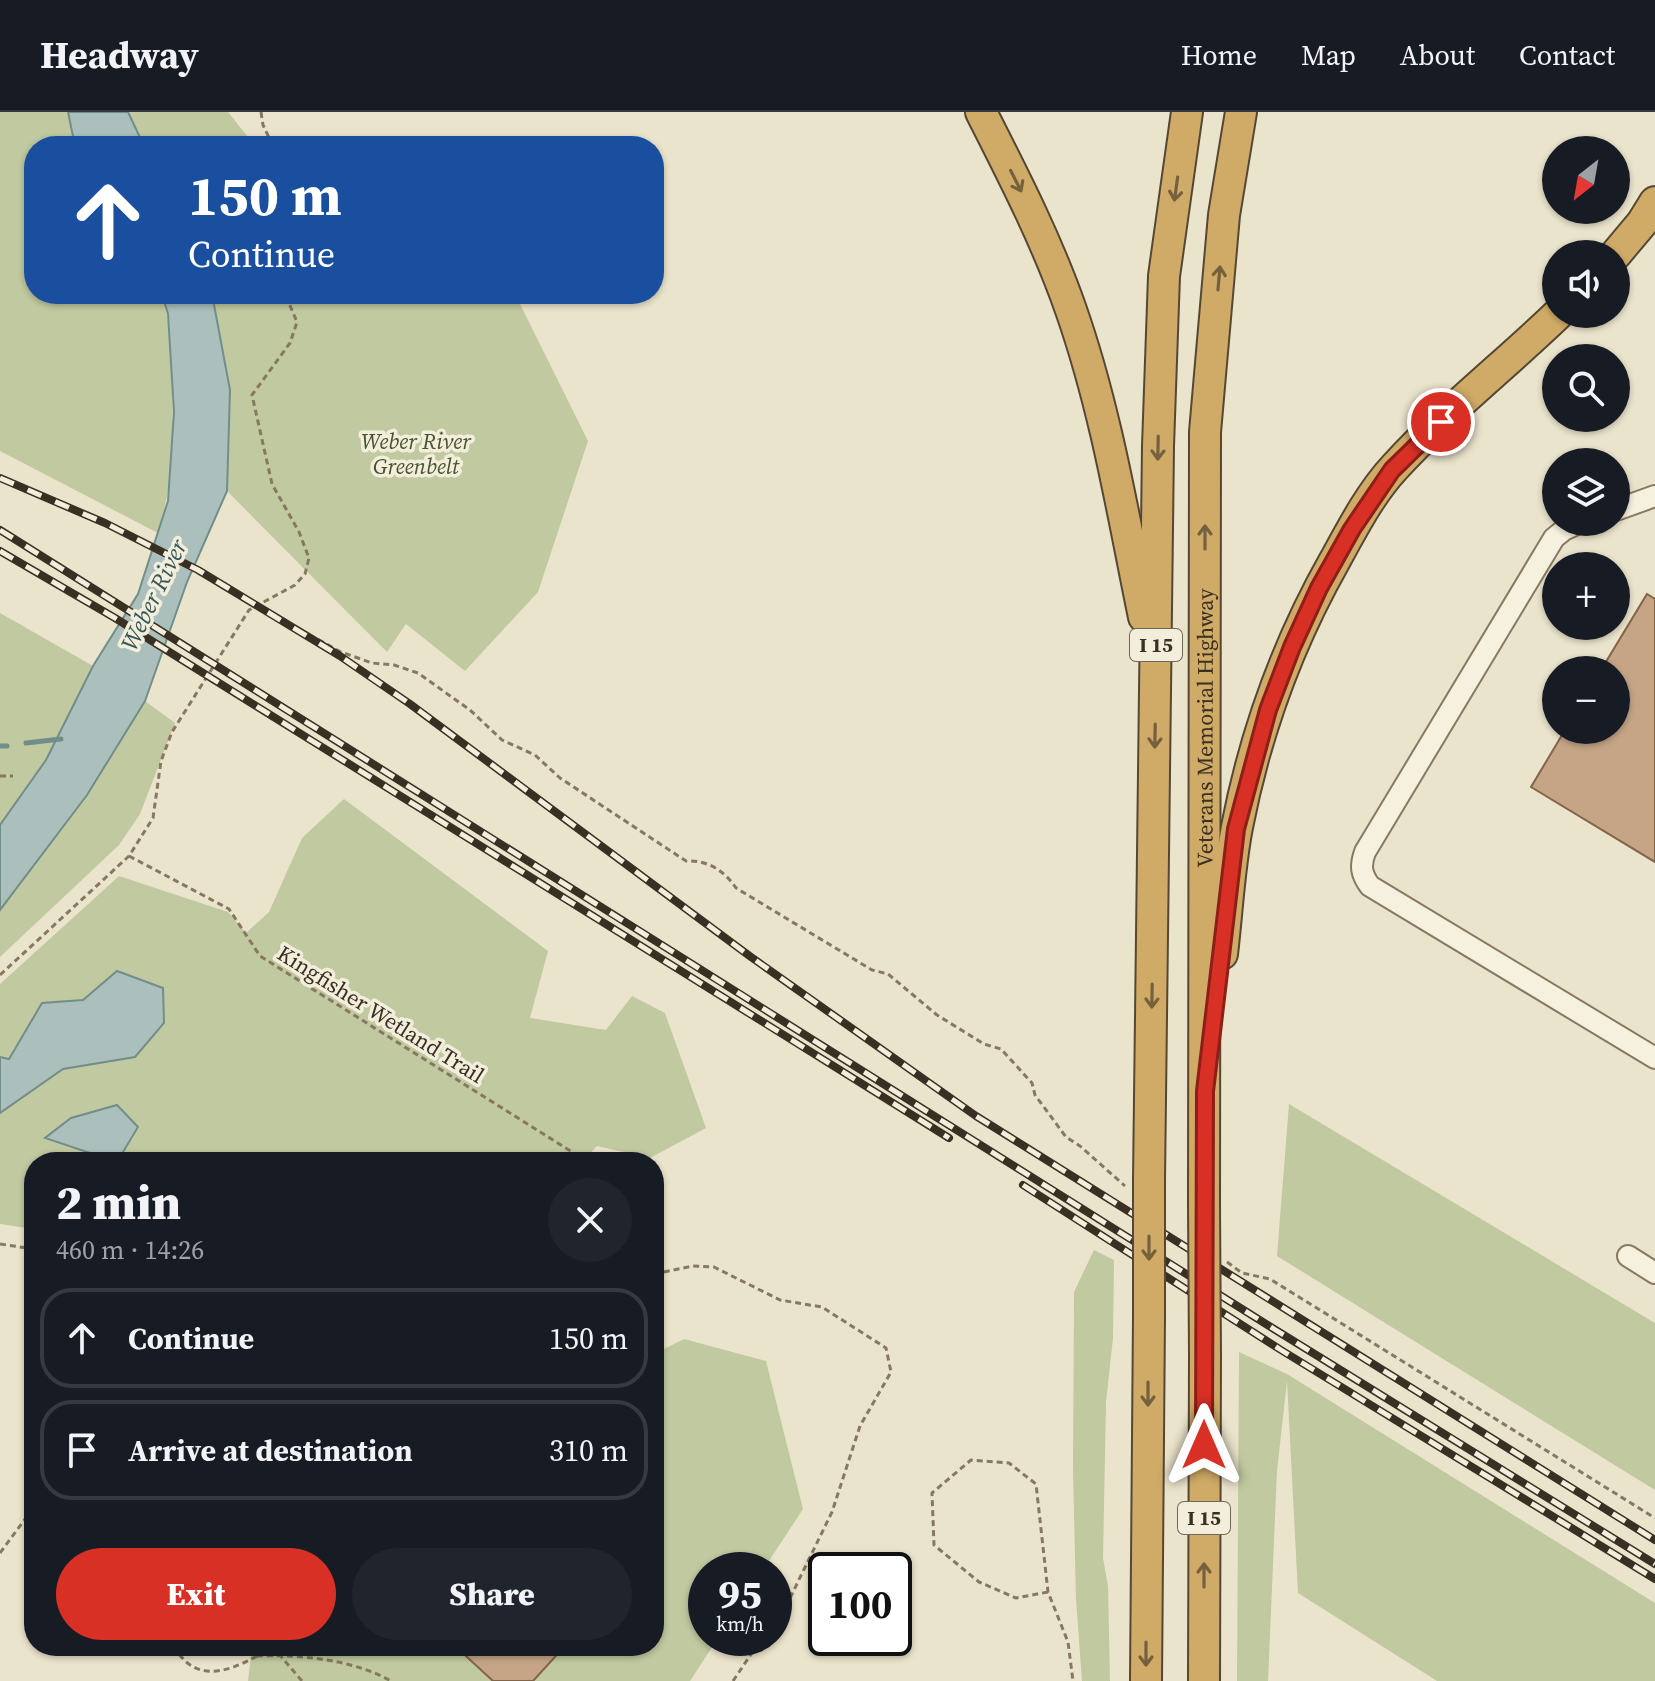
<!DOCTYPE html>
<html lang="en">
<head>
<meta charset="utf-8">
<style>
	:root { --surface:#171b24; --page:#20242c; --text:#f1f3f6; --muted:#9ea1a6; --line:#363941; --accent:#d93025 }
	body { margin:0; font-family:"Source Serif 4",serif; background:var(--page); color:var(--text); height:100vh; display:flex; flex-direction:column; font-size:30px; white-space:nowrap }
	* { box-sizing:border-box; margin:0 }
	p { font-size:26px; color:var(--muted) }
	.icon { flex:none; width:44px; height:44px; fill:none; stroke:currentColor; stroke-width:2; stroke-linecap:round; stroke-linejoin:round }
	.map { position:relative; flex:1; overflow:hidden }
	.sheet { position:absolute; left:24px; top:1040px; width:640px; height:504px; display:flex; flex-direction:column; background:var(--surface); border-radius:32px; box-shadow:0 2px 6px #0004 }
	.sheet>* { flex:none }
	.hud { position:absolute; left:24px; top:24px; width:640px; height:168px; border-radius:32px; box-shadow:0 2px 6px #0004; background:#1a4fa0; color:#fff; overflow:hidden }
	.needle { width:52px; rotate:211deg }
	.controls { position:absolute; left:1542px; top:24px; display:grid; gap:16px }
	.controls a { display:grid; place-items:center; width:88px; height:88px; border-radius:50%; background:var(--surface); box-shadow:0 2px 6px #0004; font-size:40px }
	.speed { position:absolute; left:688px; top:1440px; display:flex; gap:16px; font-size:40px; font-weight:700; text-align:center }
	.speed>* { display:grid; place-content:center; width:104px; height:104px; border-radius:50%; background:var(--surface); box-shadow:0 2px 6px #0004; line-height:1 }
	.speed small { font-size:20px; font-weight:400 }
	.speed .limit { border:4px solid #111; border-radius:12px; background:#fff; color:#111 }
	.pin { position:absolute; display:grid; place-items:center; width:68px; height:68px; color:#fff; margin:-34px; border:4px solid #fff; border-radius:50%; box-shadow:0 2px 8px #0007 }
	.me { position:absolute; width:88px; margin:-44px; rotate:0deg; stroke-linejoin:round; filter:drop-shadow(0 0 6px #0008) }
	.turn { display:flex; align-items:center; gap:28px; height:168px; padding:0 32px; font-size:36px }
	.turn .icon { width:104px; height:104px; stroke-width:2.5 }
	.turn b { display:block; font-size:56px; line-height:68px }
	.round { display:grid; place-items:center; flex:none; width:84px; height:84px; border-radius:42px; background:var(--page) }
	.head { display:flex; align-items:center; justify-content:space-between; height:136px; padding:0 32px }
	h1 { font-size:48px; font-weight:800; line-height:60px }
	.primary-button { display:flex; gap:16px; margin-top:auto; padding:16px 32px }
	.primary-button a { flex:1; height:92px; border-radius:48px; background:var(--accent); color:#fff; font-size:32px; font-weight:800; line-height:92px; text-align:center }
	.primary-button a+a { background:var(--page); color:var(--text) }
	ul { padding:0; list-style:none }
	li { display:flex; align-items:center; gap:24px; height:100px; margin:0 16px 12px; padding:0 16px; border:4px solid var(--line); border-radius:32px }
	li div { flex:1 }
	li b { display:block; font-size:30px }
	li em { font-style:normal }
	header { display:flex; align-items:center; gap:48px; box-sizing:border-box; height:112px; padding:0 40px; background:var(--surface); border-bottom:2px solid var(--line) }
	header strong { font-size:38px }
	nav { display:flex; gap:44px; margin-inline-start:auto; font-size:28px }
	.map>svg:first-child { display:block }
	.green { fill:#c0c9a0 }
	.water { fill:#abc0bc; stroke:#728e8a; stroke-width:2 }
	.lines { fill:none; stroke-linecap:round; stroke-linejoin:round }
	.stream { stroke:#728e8a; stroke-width:5 }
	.building { fill:#c5a586; stroke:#836549; stroke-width:2 }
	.minor-casing { stroke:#877861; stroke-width:24 }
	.highway-casing { stroke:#554734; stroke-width:34 }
	.path { stroke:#877861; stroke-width:3; stroke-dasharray:6 4; stroke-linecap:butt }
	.minor { stroke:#f6f1de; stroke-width:20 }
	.highway { stroke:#d0ab67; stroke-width:30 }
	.rail-casing { stroke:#392f23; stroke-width:8 }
	.rail { stroke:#f3eedb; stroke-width:5; stroke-dasharray:15; stroke-linecap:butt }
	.highway-bridge-casing { stroke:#554734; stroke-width:34; stroke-linecap:butt }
	.highway-bridge { stroke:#d0ab67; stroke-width:30 }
	.oneway { stroke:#75613e }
	.route-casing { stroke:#8d1f18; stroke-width:20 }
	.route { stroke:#d93025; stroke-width:14 }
	.labels { text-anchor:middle; stroke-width:7; stroke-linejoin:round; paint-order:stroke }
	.shield { fill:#f3eedb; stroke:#71685a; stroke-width:2 }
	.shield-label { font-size:20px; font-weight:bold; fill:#392f23 }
	.park-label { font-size:22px; font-style:italic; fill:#46532c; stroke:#f3eedb }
	.street-label { font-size:22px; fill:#392f23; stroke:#f3eedb }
	.water-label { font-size:24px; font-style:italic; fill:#345657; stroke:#f3eedb }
</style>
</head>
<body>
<header>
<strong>Headway</strong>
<nav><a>Home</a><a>Map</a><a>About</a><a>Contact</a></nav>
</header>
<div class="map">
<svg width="1655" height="1569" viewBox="0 0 1655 1569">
	<rect width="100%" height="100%" fill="#ebe4cc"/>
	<g class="green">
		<path d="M0 0H68L75 34H34V182H162C169 206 170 230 171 256 174 312 175 367 158 421L0 339Z"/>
		<path d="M128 0H228L255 34H144Z"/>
		<path d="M212 182H515L588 329 538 480 465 559 406 512 387 540 227 379 230 278Z"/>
		<path d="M0 501 93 554 46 648 0 712Z"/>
		<path d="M145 589 175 611 140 702 119 733 0 845V798L87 683Z"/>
		<path d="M344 687 548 839 530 906 606 918 632 884 665 901 706 1016 650 1046 597 1034 582 1050H117L138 1015 46 1025 114 1050H34V1117L0 1112V1001L63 957 135 945 117 859 83 888 42 891 8 947 0 945V872L119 764 228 800 246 821 269 800 302 726Z"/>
		<path d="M1289 992 1655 1211V1378L1277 1144Z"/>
		<path d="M1094 1138 1114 1148 1113 1226 1106 1290 1103 1446 1108 1474 1110 1569H1082L1076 1487 1073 1359 1074 1180Z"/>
		<path d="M684 1227 766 1249 803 1397 763 1458H706V1526H718L690 1569H248L252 1534H654V1242Z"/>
		<path d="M1239 1240 1287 1262 1655 1491V1569H1437L1298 1481 1287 1269 1277 1359 1268 1569H1237Z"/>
	</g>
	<g class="water">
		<path d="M68 0H128L144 34H75Z"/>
		<path d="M162 182H212L230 278 227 379 187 470 145 589 87 683 0 798V713L46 648 93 554 138 482 168 389 174 300 168 202Z"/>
		<path d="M117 859 163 876 164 911 135 945 63 957 0 1001V945L9 947 42 891 83 888Z"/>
		<path d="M117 993 138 1015 117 1050 45 1026 71 1006Z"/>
	</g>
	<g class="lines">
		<g class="stream">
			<path d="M26 631 61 627"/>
			<path d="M0 634H7"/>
		</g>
	</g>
	<g class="building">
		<path d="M1647 482 1655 487V750L1531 675 1565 618H1616V558H1601Z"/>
		<path d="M455 1534H565L533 1569H493Z"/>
	</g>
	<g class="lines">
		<g class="minor-casing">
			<g id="minor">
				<path d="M1616 398 1655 384"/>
				<path d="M1581 410 1564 418 1554 426 1365 740C1360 754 1361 762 1370 774L1655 946"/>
				<path d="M1628 1144 1655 1161"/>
			</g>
		</g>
		<g class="highway-casing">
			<g id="highway">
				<path d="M981 0C1014 65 1047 129 1071 198 1106 298 1123 403 1144 505"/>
				<path d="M1616 142 1642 111 1655 90"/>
				<path d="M1222 842C1227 800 1229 756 1237 715 1255 622 1288 531 1335 448 1352 417 1370 382 1394 356 1444 301 1504 254 1558 202"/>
				<path d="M1149 1068 1158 334 1164 164 1187 0"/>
				<path id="s1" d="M1204 1092 1205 320 1224 103 1241 0"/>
				<path d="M1146 1569 1149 1204"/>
				<path d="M1204 1569 1205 1244"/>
			</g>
		</g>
		<g class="path">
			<path d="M261 0 263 13 273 34"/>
			<path d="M257 494 341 540 372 551 394 553 418 561 470 598 502 628 535 643 560 666 686 749C707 748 724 758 736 776L872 858 888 862 937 903 984 932 1001 937 1032 971 1035 983 1066 1025 1080 1034 1125 1074"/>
			<path d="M0 664H13"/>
			<path d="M129 744 229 797 260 844 588 1050"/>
			<path d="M0 863 129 744 153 706 161 649 172 620 249 498 295 473 305 462 309 446 299 420 272 372 252 283 290 231 297 210 285 182"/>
			<path d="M654 1093C666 1113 664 1127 654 1147"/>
			<path d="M0 1132 34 1137"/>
			<path d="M1227 1150 1242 1161 1270 1167 1655 1406"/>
			<path d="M654 1162 693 1154 714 1155 780 1188 822 1195 886 1236 891 1260 860 1314 832 1400 791 1484 774 1509"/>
			<path d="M0 1441 34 1395"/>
			<path d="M1048 1480 1016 1486 979 1470 934 1433 932 1381 971 1348 1009 1351 1036 1372 1048 1480 1068 1530 1073 1569"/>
			<path d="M174 1534C193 1569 223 1563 257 1544L260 1534"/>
			<path d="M272 1534 302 1569"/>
			<path d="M257 1544C298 1542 355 1548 391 1569"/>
			<path d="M733 1569 762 1526"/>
		</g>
		<use href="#minor" class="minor"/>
		<use href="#highway" class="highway"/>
		<g class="rail-casing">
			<g id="rail">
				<path d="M0 366 105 411 198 458 340 544 410 592 751 845 976 1004 1655 1428"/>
				<path d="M0 418 1274 1217 1655 1452"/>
				<path d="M0 439 115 506 949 1026"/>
				<path d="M1023 1073 1281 1238 1655 1467"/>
			</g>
		</g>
		<use href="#rail" class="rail"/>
		<g class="highway-bridge-casing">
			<g id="highway-bridge">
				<path d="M1149 1068V1204"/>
				<path d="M1204 1092 1205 1244"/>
			</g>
		</g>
		<use href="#highway-bridge" class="highway-bridge"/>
	</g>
	<defs><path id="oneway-shaft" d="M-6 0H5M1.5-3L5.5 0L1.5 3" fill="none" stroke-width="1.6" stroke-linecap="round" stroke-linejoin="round" transform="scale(2)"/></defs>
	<g class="oneway">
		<use href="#oneway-shaft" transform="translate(1016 69) rotate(63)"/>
		<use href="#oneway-shaft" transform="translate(1176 77) rotate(98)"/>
		<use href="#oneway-shaft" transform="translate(1219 166) rotate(-85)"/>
		<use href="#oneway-shaft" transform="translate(1158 336) rotate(91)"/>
		<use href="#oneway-shaft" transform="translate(1205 425) rotate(-90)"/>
		<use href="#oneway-shaft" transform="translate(1155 624) rotate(91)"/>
		<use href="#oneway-shaft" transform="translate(1152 884) rotate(91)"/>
		<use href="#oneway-shaft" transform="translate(1149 1136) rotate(90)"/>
		<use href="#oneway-shaft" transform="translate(1148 1282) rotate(90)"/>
		<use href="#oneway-shaft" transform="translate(1204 1463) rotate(-90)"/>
		<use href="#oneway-shaft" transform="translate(1146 1542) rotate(90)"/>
	</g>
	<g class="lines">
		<g class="route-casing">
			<path id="route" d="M1204 1333 1205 979 1236 717 1268 598 1292 535 1319 476 1352 417 1392 358 1441 310"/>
		</g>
		<use href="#route" class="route"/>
	</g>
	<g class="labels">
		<g class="shield">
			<rect x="1130" y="517" width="52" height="32" rx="6"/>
			<rect x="1178" y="1390" width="52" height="32" rx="6"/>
		</g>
		<g class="shield-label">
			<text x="1156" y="540">I 15</text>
			<text x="1204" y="1413">I 15</text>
		</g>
		<g class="park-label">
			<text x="416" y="337">Weber River<tspan x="416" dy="25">Greenbelt</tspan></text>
		</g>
		<g class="street-label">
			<text dy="8" stroke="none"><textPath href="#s1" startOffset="476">Veterans Memorial Highway</textPath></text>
			<text transform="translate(381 902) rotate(32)" y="8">Kingfisher Wetland Trail</text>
		</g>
		<g class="water-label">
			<text transform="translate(154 483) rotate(-64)" y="8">Weber River</text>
		</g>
	</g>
</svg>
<div class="controls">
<a><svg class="needle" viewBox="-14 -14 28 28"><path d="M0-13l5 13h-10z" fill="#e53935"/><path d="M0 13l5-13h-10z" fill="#9ea1a6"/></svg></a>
<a><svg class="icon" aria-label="sound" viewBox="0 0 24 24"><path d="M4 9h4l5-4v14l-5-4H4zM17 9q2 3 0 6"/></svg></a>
<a><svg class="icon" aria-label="search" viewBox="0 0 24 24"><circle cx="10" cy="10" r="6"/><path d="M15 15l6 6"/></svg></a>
<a><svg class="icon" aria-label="layers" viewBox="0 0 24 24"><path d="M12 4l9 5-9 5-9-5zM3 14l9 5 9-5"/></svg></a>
<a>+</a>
<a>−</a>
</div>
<div class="speed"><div>95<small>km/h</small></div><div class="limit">100</div></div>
<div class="pin" style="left:1441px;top:310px;background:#d93025"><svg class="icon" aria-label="arrive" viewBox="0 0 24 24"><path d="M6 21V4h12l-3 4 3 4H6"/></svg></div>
<svg class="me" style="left:1204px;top:1333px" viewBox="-20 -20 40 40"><path d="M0-17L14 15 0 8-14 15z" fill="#d93025" stroke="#fff" stroke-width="4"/></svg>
<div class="hud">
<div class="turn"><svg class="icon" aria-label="ahead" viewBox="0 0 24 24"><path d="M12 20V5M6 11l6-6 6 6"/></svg><div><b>150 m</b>Continue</div></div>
</div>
<section class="sheet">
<div class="head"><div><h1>2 min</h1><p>460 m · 14:26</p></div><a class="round"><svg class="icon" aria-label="close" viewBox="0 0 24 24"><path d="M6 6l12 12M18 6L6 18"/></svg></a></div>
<ul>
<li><svg class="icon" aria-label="ahead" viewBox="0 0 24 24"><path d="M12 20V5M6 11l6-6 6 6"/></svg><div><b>Continue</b></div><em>150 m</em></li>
<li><svg class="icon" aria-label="arrive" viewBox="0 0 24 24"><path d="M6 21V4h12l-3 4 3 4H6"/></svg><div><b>Arrive at destination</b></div><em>310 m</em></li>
</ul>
<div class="primary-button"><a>Exit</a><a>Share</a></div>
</section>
</div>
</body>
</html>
